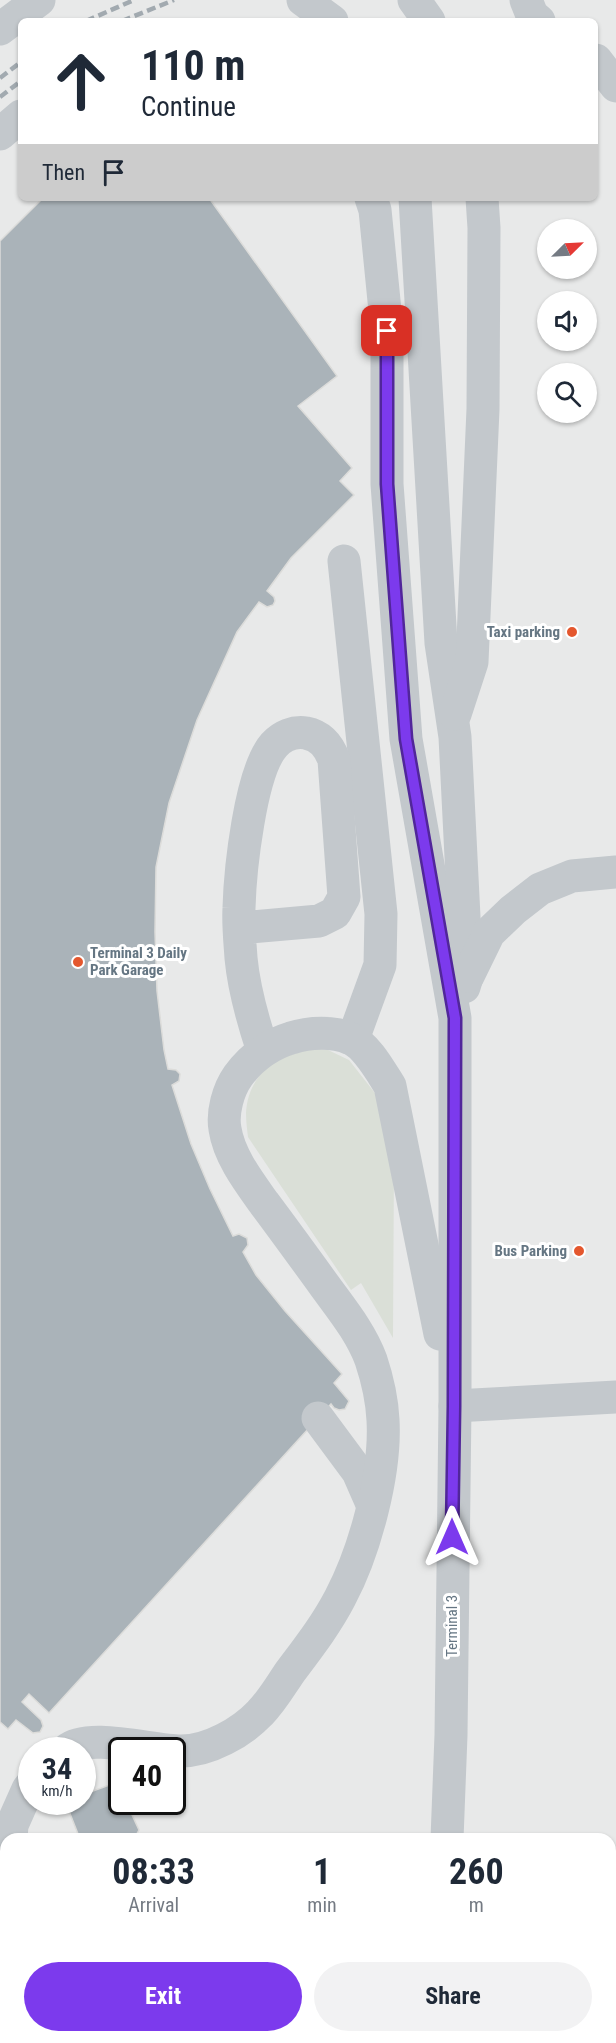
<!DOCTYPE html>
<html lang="en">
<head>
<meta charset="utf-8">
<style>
	:root { --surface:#fff; --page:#f2f2f3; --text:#1f2937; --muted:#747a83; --accent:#7c3aed }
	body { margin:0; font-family:"Roboto Condensed",sans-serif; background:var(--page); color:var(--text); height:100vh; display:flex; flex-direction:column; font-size:22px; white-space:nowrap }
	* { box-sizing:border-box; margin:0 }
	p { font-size:20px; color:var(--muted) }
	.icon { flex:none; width:33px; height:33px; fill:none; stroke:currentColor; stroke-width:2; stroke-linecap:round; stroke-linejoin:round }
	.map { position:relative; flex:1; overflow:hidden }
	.details { position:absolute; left:0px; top:1833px; width:616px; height:210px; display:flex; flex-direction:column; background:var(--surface); border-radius:18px 18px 0 0; box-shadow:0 2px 4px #0004 }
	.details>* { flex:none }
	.top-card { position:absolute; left:18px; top:18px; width:580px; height:183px; border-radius:9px; box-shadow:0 2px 4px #0004; background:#fff; color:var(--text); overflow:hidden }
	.needle { width:39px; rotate:66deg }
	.fabs { position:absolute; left:537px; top:219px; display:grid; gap:12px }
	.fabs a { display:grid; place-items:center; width:60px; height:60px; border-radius:50%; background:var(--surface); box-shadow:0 2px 4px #0004; font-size:30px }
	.speed { position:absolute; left:18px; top:1737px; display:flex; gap:12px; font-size:30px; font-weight:700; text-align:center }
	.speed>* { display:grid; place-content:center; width:78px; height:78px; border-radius:50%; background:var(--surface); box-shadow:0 2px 4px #0004; line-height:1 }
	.speed small { font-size:15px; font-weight:400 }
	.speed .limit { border:3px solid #111; border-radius:9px; background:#fff; color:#111 }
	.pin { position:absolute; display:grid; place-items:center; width:51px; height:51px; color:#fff; margin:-26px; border-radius:12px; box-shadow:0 3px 9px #0006 }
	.me { position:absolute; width:66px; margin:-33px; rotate:0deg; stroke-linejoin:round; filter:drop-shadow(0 0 4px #0008) }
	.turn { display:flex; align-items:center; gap:21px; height:126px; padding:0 24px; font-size:27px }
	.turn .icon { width:78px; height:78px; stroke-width:2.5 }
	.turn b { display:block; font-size:42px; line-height:51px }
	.then { display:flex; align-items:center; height:57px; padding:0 24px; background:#0003; gap:12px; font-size:22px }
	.eta { display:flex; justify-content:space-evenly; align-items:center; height:102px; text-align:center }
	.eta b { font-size:36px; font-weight:700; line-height:42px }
	.action { display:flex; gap:12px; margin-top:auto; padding:12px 24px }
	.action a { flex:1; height:69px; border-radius:36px; background:var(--accent); color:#fff; font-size:24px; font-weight:700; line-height:69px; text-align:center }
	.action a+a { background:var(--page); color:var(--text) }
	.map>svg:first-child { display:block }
	.built { fill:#e8e9e9; fill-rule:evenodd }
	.green { fill:#dadfd7 }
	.building { fill:#aab3b9; stroke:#dcdcda; stroke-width:1.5 }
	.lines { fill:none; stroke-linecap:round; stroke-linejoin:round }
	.minor { stroke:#c3c8cc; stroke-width:33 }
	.rail { stroke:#a2aab0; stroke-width:4.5; stroke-dasharray:9 4.5; stroke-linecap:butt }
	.route-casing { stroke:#51269a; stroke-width:15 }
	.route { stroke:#7c3aed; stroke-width:10 }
	.poi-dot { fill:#e4572e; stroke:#fff; stroke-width:2 }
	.labels { text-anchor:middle; stroke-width:6; stroke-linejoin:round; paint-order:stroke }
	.poi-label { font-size:15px; font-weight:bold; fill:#657683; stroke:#fff; text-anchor:end }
	.street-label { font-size:15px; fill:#657683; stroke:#fff }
</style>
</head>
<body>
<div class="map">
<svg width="616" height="2043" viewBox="0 0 616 2043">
	<rect width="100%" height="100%" fill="#fafaf8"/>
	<path class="built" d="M0 0H616V2043H0ZM21 21H596V198H21ZM548 230H586V268H548ZM548 302H586V340H548ZM548 374H586V412H548ZM32 1750H82V1802H32ZM122 1750H172V1802H122ZM6 1839H610V2037H6Z"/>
	<path class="green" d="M311 1048 328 1050 349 1060 378 1097 394 1159 393 1338 361 1283 351 1290 248 1137C247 1129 246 1121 246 1113 248 1075 276 1055 311 1048Z"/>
	<g class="building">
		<path d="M43 198H209L337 376 298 406 352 468 340 481 354 495 291 558 267 591 274 597 275 601 273 605 267 607 259 602 237 632 197 720 169 803 156 867 155 932 157 991 164 1050 168 1069 176 1070 180 1074 179 1081 172 1085 191 1144 210 1189 233 1236 239 1234 247 1238 248 1245 243 1252 256 1275 285 1311 342 1374 334 1383 349 1401 345 1409 339 1410 334 1408 331 1404 49 1713 29 1694 22 1702 41 1720 43 1726 40 1732 33 1733 16 1720 8 1729 0 1722V241Z"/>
		<path d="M112 1784 120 1789 122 1802H126L139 1830 135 1837 131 1839H80L67 1806 69 1802H82V1795Z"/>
	</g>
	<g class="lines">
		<g class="minor">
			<path d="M303 0 332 21"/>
			<path d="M414 0 429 21"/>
			<path d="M526 0 532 15 539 21"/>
			<path d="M0 29 39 0"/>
			<path d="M596 60 616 86"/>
			<path d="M0 134 21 116"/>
			<path d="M371 198 375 210 387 331V484L406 739 455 1018V1406L451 1735 447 1839"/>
			<path d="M415 198 441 643 455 737 467 977 464 987"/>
			<path d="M344 561 381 914 380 965 353 1039"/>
			<path d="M455 714 472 662 483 409 484 228 482 198"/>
			<path d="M240 928 319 921 335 913 344 897 334 760C329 746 321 736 306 733 294 731 282 736 274 745 250 772 240 872 239 908 238 925 240 942 241 958 244 990 253 1021 263 1051"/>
			<path d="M468 976 489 933 513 910 540 889 572 876 616 872"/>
			<path d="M455 1406 616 1397"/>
			<path d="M318 1418 358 1472 372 1504"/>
			<path d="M67 1750C88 1732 153 1751 181 1751 209 1751 242 1732 260 1713 272 1701 281 1685 290 1672 308 1648 326 1625 340 1598 365 1551 386 1473 383 1420 382 1400 377 1378 371 1360 361 1333 343 1311 327 1289 306 1260 285 1231 264 1203 249 1182 229 1156 225 1129 222 1113 228 1090 238 1076 252 1057 268 1045 291 1038 309 1032 334 1031 351 1039 367 1046 381 1072 390 1086L440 1334"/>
			<path d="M11 1839 12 1825 28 1789 32 1784"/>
			<path d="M24 2037V2043"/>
			<path d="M75 2037 77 2043"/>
			<path d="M447 2037 448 2043"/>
			<path d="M416 2043 417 2037"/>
		</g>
		<g class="rail">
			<path d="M86 21 134 0"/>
			<path d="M122 21 174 0"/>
			<path d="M0 78 21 62"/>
			<path d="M0 97 21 81"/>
		</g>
	</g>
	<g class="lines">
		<g class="route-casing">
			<path id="route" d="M387 331V484L406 739 455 1018 454 1406 452 1537"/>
		</g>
		<use href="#route" class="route"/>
	</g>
	<g class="poi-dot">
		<circle cx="572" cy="632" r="6"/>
		<circle cx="78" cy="962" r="6"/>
		<circle cx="579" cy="1251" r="6"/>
	</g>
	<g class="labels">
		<g class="poi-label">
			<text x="560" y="637">Taxi parking</text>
			<text x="90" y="958" text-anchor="start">Terminal 3 Daily<tspan x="90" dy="17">Park Garage</tspan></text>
			<text x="567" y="1256">Bus Parking</text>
		</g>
		<g class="street-label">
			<text transform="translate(452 1626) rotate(-90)" y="5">Terminal 3</text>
		</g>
	</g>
</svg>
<div class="fabs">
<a><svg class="needle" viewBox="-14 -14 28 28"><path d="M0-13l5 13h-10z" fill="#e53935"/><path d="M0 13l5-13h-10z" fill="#747a83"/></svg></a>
<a><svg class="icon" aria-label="sound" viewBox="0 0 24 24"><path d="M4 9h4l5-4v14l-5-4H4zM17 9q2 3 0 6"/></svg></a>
<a><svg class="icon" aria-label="search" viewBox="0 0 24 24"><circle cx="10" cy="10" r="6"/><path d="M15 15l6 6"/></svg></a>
</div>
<div class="speed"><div>34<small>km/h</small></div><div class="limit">40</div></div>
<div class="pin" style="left:387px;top:331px;background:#d93025"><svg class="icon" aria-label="arrive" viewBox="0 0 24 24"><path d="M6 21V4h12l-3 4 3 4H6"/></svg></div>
<svg class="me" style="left:452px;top:1537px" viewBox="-20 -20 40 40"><path d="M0-17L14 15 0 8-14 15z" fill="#7c3aed" stroke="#fff" stroke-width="4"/></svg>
<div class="top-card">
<div class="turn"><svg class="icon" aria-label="ahead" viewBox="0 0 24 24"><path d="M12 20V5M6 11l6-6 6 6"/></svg><div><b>110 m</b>Continue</div></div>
<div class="then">Then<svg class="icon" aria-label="arrive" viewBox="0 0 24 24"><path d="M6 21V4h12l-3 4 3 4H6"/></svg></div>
</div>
<section class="details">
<div class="eta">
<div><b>08:33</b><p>Arrival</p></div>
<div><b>1</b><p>min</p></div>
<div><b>260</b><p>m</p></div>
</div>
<div class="action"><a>Exit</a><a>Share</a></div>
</section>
</div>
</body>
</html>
